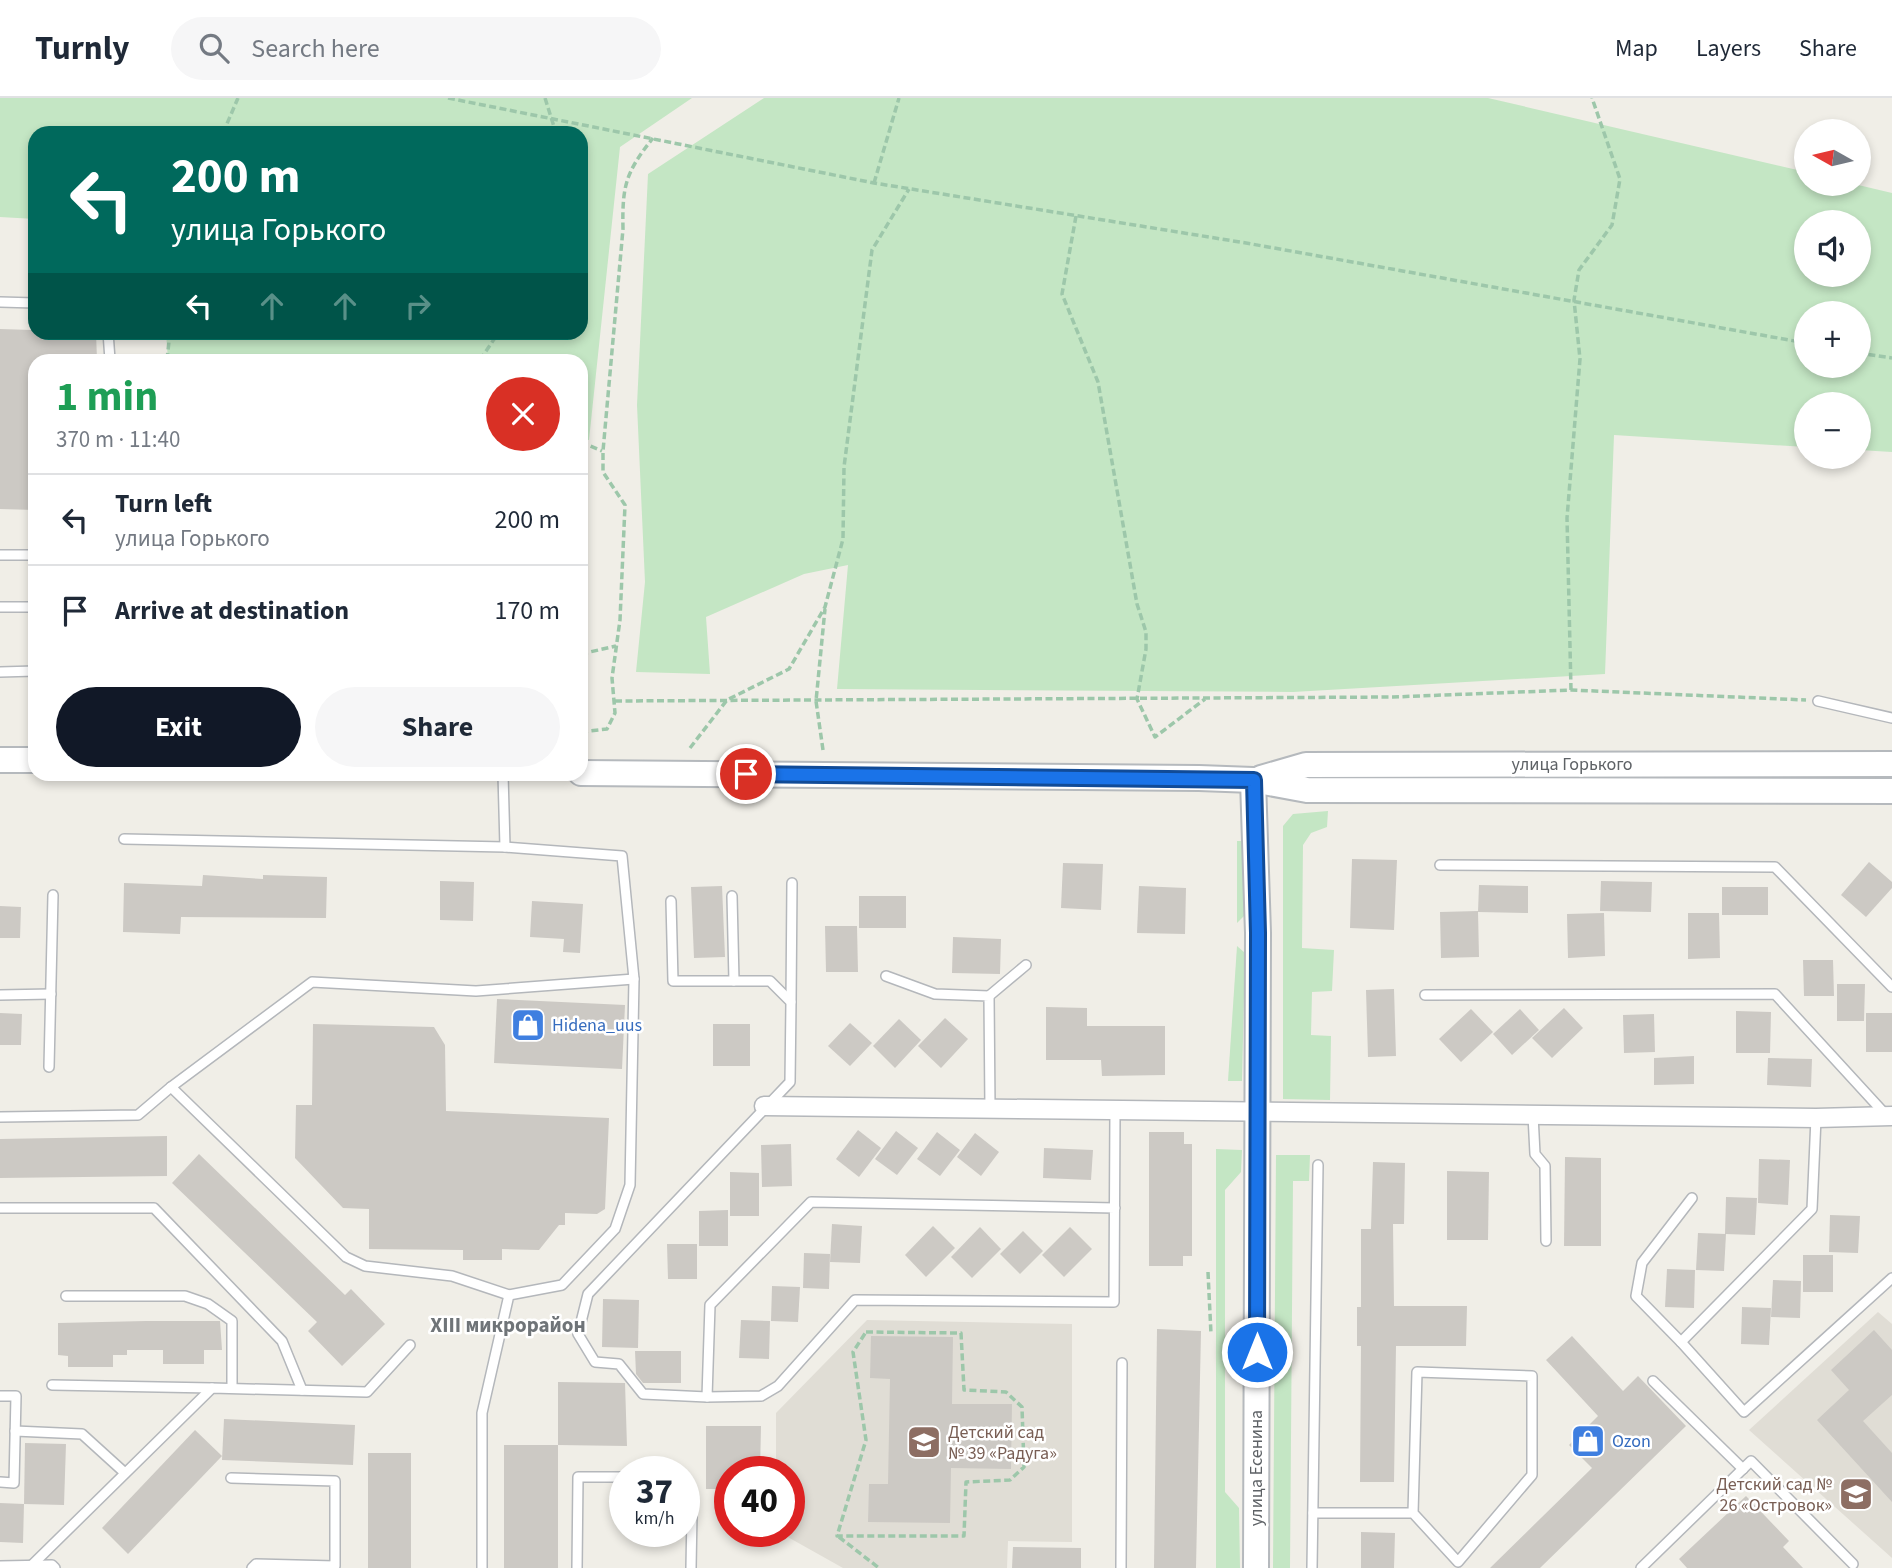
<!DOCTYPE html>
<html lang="en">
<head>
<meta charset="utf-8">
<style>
	:root { --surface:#fff; --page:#f6f6f7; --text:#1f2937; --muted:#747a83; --line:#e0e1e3; --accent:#111827 }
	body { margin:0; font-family:"Source Sans 3",sans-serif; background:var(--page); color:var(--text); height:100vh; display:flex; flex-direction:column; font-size:26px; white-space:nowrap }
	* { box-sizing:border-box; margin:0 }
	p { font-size:23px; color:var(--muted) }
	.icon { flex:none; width:38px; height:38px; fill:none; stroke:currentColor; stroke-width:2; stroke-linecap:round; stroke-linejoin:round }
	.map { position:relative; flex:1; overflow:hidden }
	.drawer { position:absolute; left:28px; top:256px; width:560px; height:427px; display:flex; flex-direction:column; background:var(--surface); border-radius:21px; box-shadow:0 4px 10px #0003 }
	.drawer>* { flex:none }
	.hud { position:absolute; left:28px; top:28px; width:560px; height:214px; border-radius:21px; box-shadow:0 4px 10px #0003; background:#00695c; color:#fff; overflow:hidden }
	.needle { width:46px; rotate:278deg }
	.controls { position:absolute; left:1794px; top:21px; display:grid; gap:14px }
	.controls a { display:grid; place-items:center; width:77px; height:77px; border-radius:50%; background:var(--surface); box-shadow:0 4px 10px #0003; font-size:35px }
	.speed { position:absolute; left:609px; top:1358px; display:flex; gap:14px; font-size:35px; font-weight:700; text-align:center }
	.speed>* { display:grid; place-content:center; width:91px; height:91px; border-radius:50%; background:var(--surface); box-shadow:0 4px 10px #0003; line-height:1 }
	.speed small { font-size:18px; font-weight:400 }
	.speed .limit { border:10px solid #d22; background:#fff; color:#111 }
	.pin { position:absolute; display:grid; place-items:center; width:60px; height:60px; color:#fff; margin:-30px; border:4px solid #fff; border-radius:50%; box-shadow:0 2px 7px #0007 }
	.me { position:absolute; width:77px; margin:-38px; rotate:0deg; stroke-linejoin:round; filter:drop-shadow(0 0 5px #0008) }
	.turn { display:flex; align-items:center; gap:24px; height:147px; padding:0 28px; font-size:32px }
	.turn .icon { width:91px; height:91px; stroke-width:2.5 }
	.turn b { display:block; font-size:49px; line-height:60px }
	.lanes { display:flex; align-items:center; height:66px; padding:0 28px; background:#0003; justify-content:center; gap:35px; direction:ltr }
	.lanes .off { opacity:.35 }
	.round { display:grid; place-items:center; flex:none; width:74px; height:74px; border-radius:37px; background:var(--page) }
	.headline { display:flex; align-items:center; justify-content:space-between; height:119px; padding:0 28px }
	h1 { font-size:42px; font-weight:700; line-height:52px; color:#1e9e55 }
	.primary-button { display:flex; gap:14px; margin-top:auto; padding:14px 28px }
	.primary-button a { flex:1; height:80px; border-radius:42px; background:var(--accent); color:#fff; font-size:28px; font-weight:700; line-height:80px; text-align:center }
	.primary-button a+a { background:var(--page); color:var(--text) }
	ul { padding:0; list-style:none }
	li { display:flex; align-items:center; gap:21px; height:91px; padding:0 28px; border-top:2px solid var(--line) }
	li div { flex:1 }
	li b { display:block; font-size:26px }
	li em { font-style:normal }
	header { display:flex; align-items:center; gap:42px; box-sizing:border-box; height:98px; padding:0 35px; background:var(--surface); border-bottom:2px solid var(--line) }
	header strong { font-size:33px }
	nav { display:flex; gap:38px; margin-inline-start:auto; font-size:24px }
	.search { width:490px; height:63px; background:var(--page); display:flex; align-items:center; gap:18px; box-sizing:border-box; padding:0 24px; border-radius:38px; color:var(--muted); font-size:26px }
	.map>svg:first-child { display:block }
	.education { fill:#e0ddd5 }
	.green { fill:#c4e6c4; fill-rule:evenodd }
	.building { fill:#ccc9c4 }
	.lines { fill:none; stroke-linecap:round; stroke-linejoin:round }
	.lane-casing { stroke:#b4b7bb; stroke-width:12 }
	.street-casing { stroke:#b4b7bb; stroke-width:21 }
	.secondary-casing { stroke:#b5b9bd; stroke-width:28 }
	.path { stroke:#9dc7aa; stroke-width:3.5; stroke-dasharray:7 3.5; stroke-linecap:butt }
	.lane { stroke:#fff; stroke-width:9 }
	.street { stroke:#fff; stroke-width:18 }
	.secondary { stroke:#fff; stroke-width:24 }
	.route-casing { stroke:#114b97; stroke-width:18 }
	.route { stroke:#1a73e8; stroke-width:12 }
	.labels { text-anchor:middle; stroke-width:5; stroke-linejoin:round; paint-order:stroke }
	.street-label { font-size:18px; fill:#5e6266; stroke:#fff }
	.shop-label { font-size:18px; fill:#366cbe; stroke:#fff; text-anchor:start }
	.education-label { font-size:18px; fill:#785e54; stroke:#fff; text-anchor:start }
	.quarter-label { font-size:21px; font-weight:bold; fill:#6f7478; stroke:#fff }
</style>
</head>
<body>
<header>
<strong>Turnly</strong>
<div class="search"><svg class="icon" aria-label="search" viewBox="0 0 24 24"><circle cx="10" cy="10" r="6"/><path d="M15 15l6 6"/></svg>Search here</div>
<nav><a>Map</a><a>Layers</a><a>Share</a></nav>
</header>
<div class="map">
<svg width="1892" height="1470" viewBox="0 0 1892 1470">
	<rect width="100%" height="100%" fill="#f0eee7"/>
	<g class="education">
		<path d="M1878 1214 1892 1226V1460L1749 1332Z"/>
		<path d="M867 1222 1072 1226V1444L1008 1443 1007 1470H843L777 1433H789V1374H776V1315Z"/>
	</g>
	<g class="green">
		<path d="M0 0H692L620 49 589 342 581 341V262H168L166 235 581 234V35H35V121L0 119Z"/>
		<path d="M764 0H1488L1806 74V86H1854L1892 95V354L1859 352 1858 306H1806V349L1614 337 1605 576 1293 594 837 591 848 467 804 476 706 519 710 576 636 574 645 484 637 307 648 76ZM1858 124V177H1806V124ZM1858 215V268H1806V215Z"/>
		<path d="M1328 713 1327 729 1311 735 1303 747 1302 850 1334 852 1332 893 1312 894 1311 937 1331 938 1330 1002 1283 1001V728L1293 716Z"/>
		<path d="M1237 743H1247L1246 816 1237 825Z"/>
		<path d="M1237 848 1245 855 1242 983H1228Z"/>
		<path d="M1216 1051 1242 1052 1241 1074 1225 1092V1394L1239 1410 1240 1470H1216Z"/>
		<path d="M1276 1057H1310L1309 1083H1293L1290 1470H1273Z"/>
	</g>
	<g class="building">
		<path d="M0 231 96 234 97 262H35V412L0 411Z"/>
		<path d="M1352 761 1397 762 1394 832 1350 830Z"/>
		<path d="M1869 764 1892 784V790L1866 819 1841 797Z"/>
		<path d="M1063 765 1103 766 1101 812 1061 810Z"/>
		<path d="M203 777 263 781V777L327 779 326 820 181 819 180 836 123 834 124 785 202 788Z"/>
		<path d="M440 783 474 784 473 823 440 822Z"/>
		<path d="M1601 783 1652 784 1651 814 1600 813Z"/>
		<path d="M1479 787 1528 788V815L1478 814Z"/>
		<path d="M722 788 725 859 694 860 691 789Z"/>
		<path d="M1139 788 1186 790 1185 836 1137 835Z"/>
		<rect x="1722" y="789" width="46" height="28"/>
		<rect x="859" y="798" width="47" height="32"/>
		<path d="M532 803 583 806 580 855 563 854 564 841 530 839Z"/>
		<path d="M0 808 21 809 20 840H0Z"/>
		<path d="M1478 813 1479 859 1441 860 1440 814Z"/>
		<path d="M1604 815 1605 858 1568 860 1567 816Z"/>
		<path d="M1688 815H1719L1720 860 1688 861Z"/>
		<path d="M825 828H857L858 874H826Z"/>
		<path d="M953 839 1001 841 1000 876 952 875Z"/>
		<path d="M1803 862H1833L1834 898H1804Z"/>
		<path d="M1837 886H1865L1864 923H1837Z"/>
		<path d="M1394 891 1396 958 1368 959 1366 892Z"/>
		<path d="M497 901 625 907 622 971 494 965Z"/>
		<path d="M1046 909 1087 910V928H1165V977L1102 978 1101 962H1046Z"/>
		<path d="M1564 910 1583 930 1552 960 1532 940Z"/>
		<path d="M1471 911 1493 934 1461 964 1439 941Z"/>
		<path d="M1520 911 1539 932 1512 957 1493 936Z"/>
		<path d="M1736 913 1771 914 1770 955H1736Z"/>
		<path d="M0 915 22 916 21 947H0Z"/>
		<rect x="1866" y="915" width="26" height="39"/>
		<path d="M1654 916 1655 954 1624 955 1623 917Z"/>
		<path d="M945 920 968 941 941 970 918 948Z"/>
		<path d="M899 921 921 942 895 970 873 948Z"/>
		<path d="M850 925 872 945 850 968 828 948Z"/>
		<path d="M313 926 434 929 445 947 446 1013 609 1020 605 1111 597 1116 565 1115V1127H559L539 1152 502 1151V1162H463V1152L369 1151V1111L343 1110 295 1060 296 1007H312Z"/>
		<rect x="713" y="926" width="37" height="42"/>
		<path d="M1694 958V986L1654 987V960Z"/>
		<path d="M1768 960 1812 961 1811 989 1767 987Z"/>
		<path d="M858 1032 881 1050 859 1079 836 1061Z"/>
		<path d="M896 1033 918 1050 897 1077 875 1061Z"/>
		<path d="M937 1034 960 1052 940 1078 917 1061Z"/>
		<path d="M1149 1034H1184V1046H1192V1158H1183V1168H1149Z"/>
		<path d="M975 1035 999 1054 981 1078 957 1059Z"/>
		<path d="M167 1038V1078L0 1080V1041Z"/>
		<path d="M791 1046 792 1088 762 1089 761 1047Z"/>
		<path d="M1044 1050 1093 1052 1091 1082 1043 1080Z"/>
		<path d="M199 1056 345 1197 351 1191 385 1226 342 1268 308 1233 317 1224 172 1085Z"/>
		<path d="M1565 1059 1601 1060V1148H1564Z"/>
		<path d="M1759 1061 1790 1062 1788 1107 1758 1105Z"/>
		<path d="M1373 1064 1405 1065 1404 1126H1393L1394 1208H1467L1466 1248H1396L1394 1384H1360L1361 1248H1357V1209H1361V1131H1371Z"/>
		<path d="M1447 1073 1489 1074 1488 1142H1447Z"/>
		<path d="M730 1074 759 1075V1118H730Z"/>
		<path d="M1726 1099 1757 1100 1755 1137 1725 1136Z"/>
		<path d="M728 1112V1148H699V1113Z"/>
		<path d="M1830 1117 1860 1118 1858 1155 1829 1154Z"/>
		<path d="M832 1126 862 1128 860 1165 830 1164Z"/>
		<path d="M933 1128 955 1150 926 1179 905 1157Z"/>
		<path d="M980 1129 1001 1151 972 1180 951 1159Z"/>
		<path d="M1070 1129 1092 1151 1064 1179 1042 1157Z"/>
		<path d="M1023 1133 1043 1153 1020 1176 1000 1156Z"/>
		<path d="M1698 1135 1726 1136 1724 1173 1696 1172Z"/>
		<path d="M667 1146H697V1181H668Z"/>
		<path d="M804 1155 830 1156 829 1191 803 1190Z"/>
		<rect x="1803" y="1157" width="30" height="37"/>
		<path d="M1667 1171 1695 1172 1694 1210 1665 1209Z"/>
		<path d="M1773 1182 1801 1183 1800 1220 1771 1219Z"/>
		<path d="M772 1188 800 1189 798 1224 771 1223Z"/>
		<path d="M603 1201 639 1202 638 1250 602 1249Z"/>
		<path d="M1742 1209 1771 1210 1769 1247 1741 1246Z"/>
		<path d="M741 1222 770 1223 769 1261 739 1260Z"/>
		<path d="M146 1223H220L222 1252H204V1266H163V1252H127V1257H113V1269H68V1258L58 1257V1225Z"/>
		<path d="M1157 1231 1201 1233 1196 1470H1154Z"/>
		<path d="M1874 1232 1892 1252V1297L1863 1323 1892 1355V1404L1817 1322 1849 1292 1831 1272Z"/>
		<path d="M871 1238 953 1239 952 1306H1012L1011 1371 951 1370 950 1425 868 1424 869 1386H888L890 1281 870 1280Z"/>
		<path d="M1572 1238 1623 1293 1638 1278 1686 1328 1540 1470H1490L1592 1370 1569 1347 1598 1318 1546 1262Z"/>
		<path d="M635 1253H681V1285H643L636 1276Z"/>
		<path d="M558 1284 625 1285 627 1348 558 1347Z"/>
		<path d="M224 1321 355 1327 353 1367 222 1362Z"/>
		<path d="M706 1328H761L760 1374H730V1391H706Z"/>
		<path d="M195 1332 222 1358 128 1456 102 1430Z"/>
		<path d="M25 1345 66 1346 64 1407 24 1406Z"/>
		<rect x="504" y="1347" width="54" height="123"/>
		<rect x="368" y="1355" width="43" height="115"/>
		<path d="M1746 1398 1789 1443 1783 1449 1803 1470H1687L1679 1461Z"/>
		<path d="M0 1405 24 1406 23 1445 0 1444Z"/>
		<path d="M1361 1434 1395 1435 1394 1470H1361Z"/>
		<path d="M1013 1449 1081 1450V1470H1012Z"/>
	</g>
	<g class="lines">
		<g class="lane-casing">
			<g id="lane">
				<path d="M0 204 35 205"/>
				<path d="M108 234 110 262"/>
				<path d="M0 457H35"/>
				<path d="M0 509H35"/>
				<path d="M0 574 35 573"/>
				<path d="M1818 603 1892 620"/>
				<path d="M503 676 505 749"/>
				<path d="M124 741 505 749 622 758 634 881 630 1087 615 1131 562 1187 509 1197 482 1315V1470"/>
				<path d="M1440 767 1775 769 1892 889"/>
				<path d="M732 798 734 883"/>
				<path d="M671 803 673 883H770L791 904 790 984 588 1196 578 1236 595 1264 619 1266 643 1296 707 1299"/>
				<path d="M886 878 935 896 989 898 990 1010"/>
				<path d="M0 897 51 896"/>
				<path d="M1425 897 1775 896 1886 1017"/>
				<path d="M989 898 1026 867"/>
				<path d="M791 904 792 785"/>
				<path d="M49 969 53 797"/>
				<path d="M1533 1017 1535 1056 1545 1068 1546 1143"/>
				<path d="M0 1019 138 1017 171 989"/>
				<path d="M1692 1100 1642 1165 1636 1198 1681 1244 1812 1111 1816 1020"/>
				<path d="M0 1110H154L282 1243 302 1292"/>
				<path d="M1115 1110 811 1104 710 1207 707 1299 761 1298 778 1288 855 1202 1114 1204 1115 1012"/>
				<path d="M509 1197 452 1178 365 1168 346 1159 171 989 312 884 476 893 634 881"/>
				<path d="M66 1198H185L208 1206 232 1223V1290"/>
				<path d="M1681 1244 1744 1314 1892 1180"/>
				<path d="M1653 1283 1743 1371"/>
				<path d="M52 1287 212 1290"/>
				<path d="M0 1298H16L14 1385 0 1384"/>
				<path d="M15 1333 82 1336 125 1375"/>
				<path d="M231 1380 335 1383V1468L256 1466 252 1470"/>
				<path d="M684 1401 692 1415 691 1470"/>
				<path d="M1313 1415H1413L1417 1274 1532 1278V1377L1458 1464 1413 1415"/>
				<path d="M0 1468 52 1467 55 1470"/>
				<path d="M31 1468 212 1290 367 1294 410 1247"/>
				<path d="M577 1470 578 1379H625"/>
				<path d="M1121 1470 1122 1265"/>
				<path d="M1312 1470 1318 1067"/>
				<path d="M1641 1470 1751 1363 1853 1466"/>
			</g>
		</g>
		<g class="street-casing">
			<path id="street" d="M764 1008 1816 1020 1892 1018"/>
		</g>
		<g class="secondary-casing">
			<g id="secondary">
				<path d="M0 662H35"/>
				<path d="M581 675 1199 680 1253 682 1307 692 1892 693"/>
				<path d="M1261 680 1306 667 1892 666"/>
				<path d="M1253 682 1258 835 1256 1470"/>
			</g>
		</g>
		<g class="path">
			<path d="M448 0 874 85 1246 145 1806 245"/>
			<path d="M545 0 556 35"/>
			<path d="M223 35 238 0"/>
			<path d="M874 85 899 0"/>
			<path d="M1076 118 1062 196 1098 284 1137 506 1146 534V551L1137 601 1155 639 1205 601"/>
			<path d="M1858 255 1892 260"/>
			<path d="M167 262 170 234"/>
			<path d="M480 262 499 234"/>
			<path d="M581 344 602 353"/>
			<path d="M581 556 616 548"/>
			<path d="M1571 592 1567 420 1580 261 1574 202 1579 172 1612 127 1620 81 1592 0"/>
			<path d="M615 603 1393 599 1571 592 1806 602"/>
			<path d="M581 634 607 631 615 615 612 580 620 522 625 407 603 374V353L623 131C622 87 626 74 653 40"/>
			<path d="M690 650 727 602 789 571 825 509 843 441 844 369 872 152 909 91"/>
			<path d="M823 652 816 603 825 511"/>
			<path d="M1208 1174 1211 1236"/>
			<path d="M866 1234 961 1235 964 1292 1006 1294 1022 1309 1024 1369 1010 1382 966 1384 964 1438H837L866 1342 853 1254Z"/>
			<path d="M839 1439 879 1470"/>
		</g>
		<use href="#lane" class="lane"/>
		<use href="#street" class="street"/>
		<use href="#secondary" class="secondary"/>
	</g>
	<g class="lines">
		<g class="route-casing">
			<path id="route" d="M746 676 1254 682 1258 835 1257 1254"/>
		</g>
		<use href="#route" class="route"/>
	</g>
	<defs>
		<g id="shop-square" transform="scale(1.75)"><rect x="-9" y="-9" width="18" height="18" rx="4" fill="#3f7fe0" stroke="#fff"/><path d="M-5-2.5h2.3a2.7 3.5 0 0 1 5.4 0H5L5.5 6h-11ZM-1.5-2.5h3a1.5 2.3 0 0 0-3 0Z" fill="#fff"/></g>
		<g id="school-square" transform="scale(1.75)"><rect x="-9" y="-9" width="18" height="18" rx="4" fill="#8d6e63" stroke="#fff"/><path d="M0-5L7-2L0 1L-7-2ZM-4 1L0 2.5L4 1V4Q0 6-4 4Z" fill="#fff"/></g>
	</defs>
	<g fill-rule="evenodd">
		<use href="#shop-square" x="528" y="927"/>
		<use href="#shop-square" x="1588" y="1343"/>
		<use href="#school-square" x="924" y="1344"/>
		<use href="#school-square" x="1856" y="1396"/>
	</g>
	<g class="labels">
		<g class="street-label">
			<text x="1572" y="672">улица Горького</text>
			<text transform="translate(1256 1370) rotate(-90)" y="6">улица Есенина</text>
		</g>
		<g class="shop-label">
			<text x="552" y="933">Hidena_uus</text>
			<text x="1612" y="1349">Ozon</text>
		</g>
		<g class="education-label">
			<text x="948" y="1340">Детский сад<tspan x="948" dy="21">№ 39 «Радуга»</tspan></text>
			<text x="1832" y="1392" text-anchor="end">Детский сад №<tspan x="1832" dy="21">26 «Островок»</tspan></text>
		</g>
		<g class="quarter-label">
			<text x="508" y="1234">XIII микрорайон</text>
		</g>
	</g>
</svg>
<div class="controls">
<a><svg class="needle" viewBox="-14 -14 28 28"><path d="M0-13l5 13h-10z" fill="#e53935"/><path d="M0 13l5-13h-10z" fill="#747a83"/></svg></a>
<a><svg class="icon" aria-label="sound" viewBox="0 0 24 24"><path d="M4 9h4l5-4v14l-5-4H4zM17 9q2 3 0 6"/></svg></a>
<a>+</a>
<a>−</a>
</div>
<div class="speed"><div>37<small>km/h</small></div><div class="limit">40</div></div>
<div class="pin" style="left:746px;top:676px;background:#d93025"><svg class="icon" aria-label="arrive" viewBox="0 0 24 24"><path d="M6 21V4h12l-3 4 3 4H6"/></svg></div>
<svg class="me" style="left:1257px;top:1254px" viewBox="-20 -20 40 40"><circle r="17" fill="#1a73e8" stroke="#fff" stroke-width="3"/><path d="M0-11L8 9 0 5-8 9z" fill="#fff"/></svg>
<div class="hud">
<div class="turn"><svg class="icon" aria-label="left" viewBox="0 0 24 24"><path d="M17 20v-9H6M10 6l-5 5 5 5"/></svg><div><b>200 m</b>улица Горького</div></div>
<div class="lanes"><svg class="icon" aria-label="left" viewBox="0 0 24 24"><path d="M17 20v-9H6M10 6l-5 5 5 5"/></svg><svg class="icon off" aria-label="ahead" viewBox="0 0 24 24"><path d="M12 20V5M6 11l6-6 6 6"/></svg><svg class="icon off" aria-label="ahead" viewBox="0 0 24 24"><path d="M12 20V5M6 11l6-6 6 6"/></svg><svg class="icon off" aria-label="right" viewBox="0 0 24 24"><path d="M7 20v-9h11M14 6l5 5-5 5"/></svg></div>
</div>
<section class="drawer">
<div class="headline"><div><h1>1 min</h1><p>370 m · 11:40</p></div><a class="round" style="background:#d93025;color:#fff"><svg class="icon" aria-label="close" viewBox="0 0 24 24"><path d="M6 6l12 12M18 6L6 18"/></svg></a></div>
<ul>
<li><svg class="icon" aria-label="left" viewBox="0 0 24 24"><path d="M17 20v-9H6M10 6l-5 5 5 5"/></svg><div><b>Turn left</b><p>улица Горького</p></div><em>200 m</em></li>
<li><svg class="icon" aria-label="arrive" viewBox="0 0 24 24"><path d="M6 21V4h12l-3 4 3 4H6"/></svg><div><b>Arrive at destination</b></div><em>170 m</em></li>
</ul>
<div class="primary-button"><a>Exit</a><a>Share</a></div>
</section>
</div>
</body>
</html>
